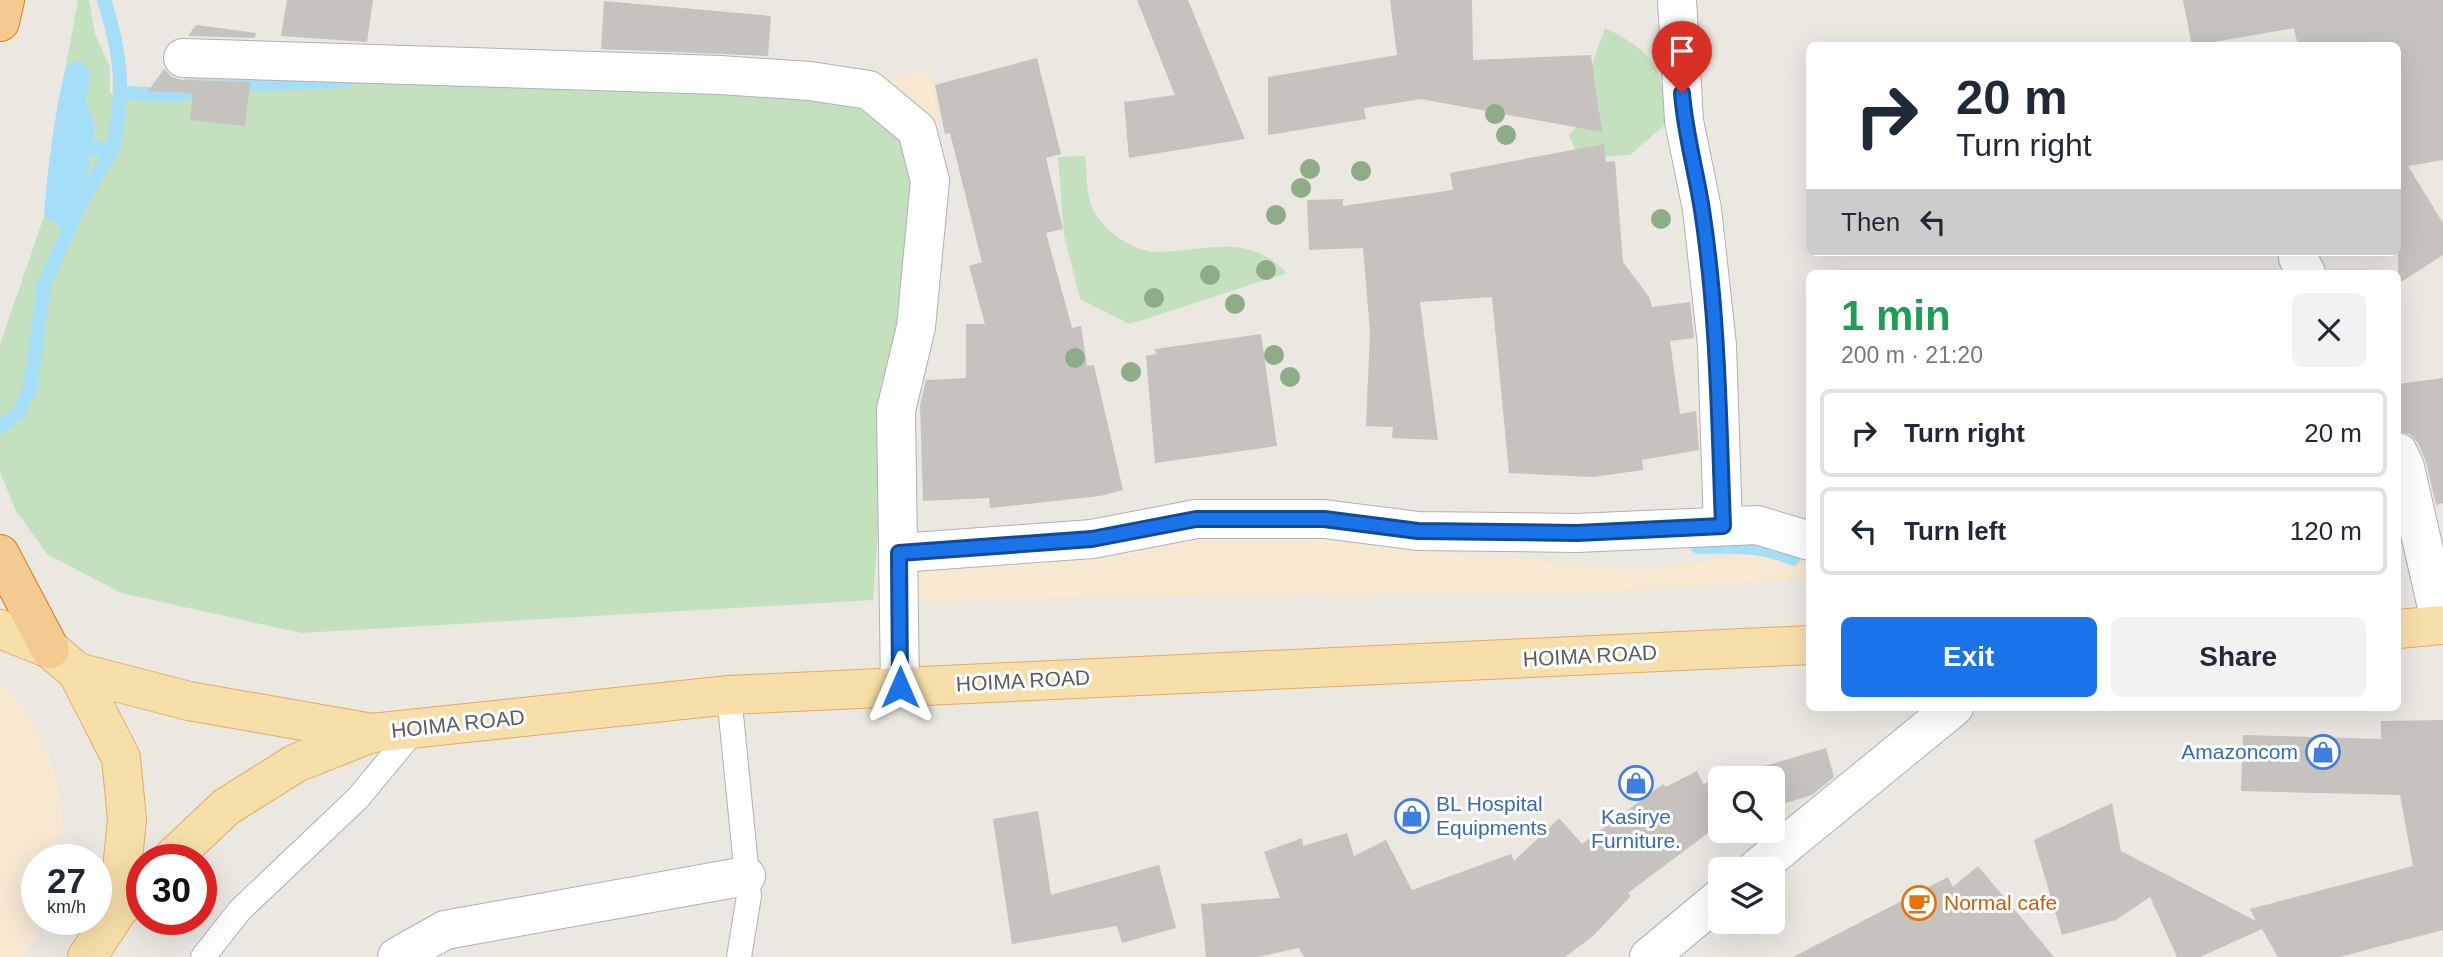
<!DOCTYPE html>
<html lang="en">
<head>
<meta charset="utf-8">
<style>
	:root { --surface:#fff; --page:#f2f2f3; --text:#1f2937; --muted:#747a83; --line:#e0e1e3; --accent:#1a73e8 }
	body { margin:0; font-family:Arial,sans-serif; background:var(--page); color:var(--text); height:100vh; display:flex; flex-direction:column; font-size:26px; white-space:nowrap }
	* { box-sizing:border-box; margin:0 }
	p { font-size:23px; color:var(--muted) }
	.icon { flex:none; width:38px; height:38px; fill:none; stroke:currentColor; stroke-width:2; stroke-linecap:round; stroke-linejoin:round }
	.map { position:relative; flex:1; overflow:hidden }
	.details { position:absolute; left:1806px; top:270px; width:595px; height:441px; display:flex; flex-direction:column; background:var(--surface); border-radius:10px; box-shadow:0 7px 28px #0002 }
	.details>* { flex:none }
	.banner { position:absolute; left:1806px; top:42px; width:595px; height:214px; border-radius:10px; box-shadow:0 7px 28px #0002; background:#fff; color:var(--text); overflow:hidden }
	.buttons { position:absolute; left:1708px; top:766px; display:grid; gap:14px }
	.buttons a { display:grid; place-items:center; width:77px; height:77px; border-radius:10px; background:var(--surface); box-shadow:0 7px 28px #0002; font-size:35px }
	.speed { position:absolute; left:21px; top:844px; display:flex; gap:14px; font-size:35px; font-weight:700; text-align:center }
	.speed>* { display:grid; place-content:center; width:91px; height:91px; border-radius:50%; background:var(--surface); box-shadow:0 7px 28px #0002; line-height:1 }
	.speed small { font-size:18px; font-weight:400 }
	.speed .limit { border:10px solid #d22; background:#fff; color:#111 }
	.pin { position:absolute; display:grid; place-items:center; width:60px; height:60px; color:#fff; margin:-72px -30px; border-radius:50% 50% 50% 0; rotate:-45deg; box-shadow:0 0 7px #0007 }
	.pin .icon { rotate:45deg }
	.me { position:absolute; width:77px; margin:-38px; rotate:0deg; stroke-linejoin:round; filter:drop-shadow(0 0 5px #0008) }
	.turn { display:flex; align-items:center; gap:24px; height:147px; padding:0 35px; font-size:32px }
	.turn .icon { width:91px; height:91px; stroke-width:2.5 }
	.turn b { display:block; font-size:49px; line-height:60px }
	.then { display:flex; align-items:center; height:66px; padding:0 35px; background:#0003; gap:14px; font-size:26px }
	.round { display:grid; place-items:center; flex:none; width:74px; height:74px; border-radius:10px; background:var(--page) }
	.headline { display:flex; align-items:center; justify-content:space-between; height:119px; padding:0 35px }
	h1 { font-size:42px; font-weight:700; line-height:52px; color:#1e9e55 }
	.action { display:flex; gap:14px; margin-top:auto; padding:14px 35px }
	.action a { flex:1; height:80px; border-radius:10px; background:var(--accent); color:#fff; font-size:28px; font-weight:700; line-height:80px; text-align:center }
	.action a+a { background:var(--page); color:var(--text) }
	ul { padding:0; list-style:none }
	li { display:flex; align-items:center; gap:21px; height:88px; margin:0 14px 10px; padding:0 21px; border:4px solid var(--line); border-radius:10px }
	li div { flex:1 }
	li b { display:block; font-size:26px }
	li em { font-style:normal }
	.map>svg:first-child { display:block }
	.green { fill:#c4e1bf }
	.sand { fill:#f6e8d1 }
	.water { fill:#a5dff7 }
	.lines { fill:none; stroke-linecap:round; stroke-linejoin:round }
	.stream { stroke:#a5dff7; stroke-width:14 }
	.building { fill:#c6c2bd }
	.service-casing { stroke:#aeb2b5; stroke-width:26 }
	.minor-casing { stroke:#aeb2b5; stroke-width:40 }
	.tertiary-casing { stroke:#aeb2b5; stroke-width:40 }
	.primary-casing { stroke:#e4ac61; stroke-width:40 }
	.motorway-casing { stroke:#d87d14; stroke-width:40 }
	.service { stroke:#fff; stroke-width:24 }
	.minor { stroke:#fff; stroke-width:38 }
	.tertiary { stroke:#fff; stroke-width:38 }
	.primary { stroke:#f7dfaa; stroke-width:38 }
	.motorway { stroke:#f3cb90; stroke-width:38 }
	.tree { fill:#8ead86 }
	.route-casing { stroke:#114b97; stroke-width:18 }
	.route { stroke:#1a73e8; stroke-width:12 }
	.labels { text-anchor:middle; stroke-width:6; stroke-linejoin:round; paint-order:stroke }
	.street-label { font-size:21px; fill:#595e60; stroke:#fff }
	.shop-label { font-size:21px; fill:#366cbe; stroke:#fff; text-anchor:end }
	.food-label { font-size:21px; fill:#c56008; stroke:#fff; text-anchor:start }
</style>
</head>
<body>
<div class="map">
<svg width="2443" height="957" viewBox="0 0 2443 957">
	<rect width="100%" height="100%" fill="#ebe7e1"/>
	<g class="green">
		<path d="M78 0H89L95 34 110 67V93L180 102 186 68 852 98 896 126 920 187 885 432 873 600 301 633 121 593 47 554 16 511 0 472V345L44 216 62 229 76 214 95 125 86 100 80 60 66 66Z"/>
		<path d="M1605 28C1656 53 1661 67 1668 122L1630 155 1579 158 1569 135 1594 108 1586 82Z"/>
		<path d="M1085 156C1087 169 1086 185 1089 198 1094 224 1130 252 1157 252 1206 251 1248 232 1287 273L1130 324 1080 299 1064 235 1058 157Z"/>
	</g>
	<g class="sand">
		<path d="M931 69 940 130 876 78 891 79Z"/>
		<path d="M1293 530 1413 549 1639 569 1791 549 1809 556 1810 579 1594 593 1252 595 913 602 912 567 1148 541Z"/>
		<path d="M0 681C45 724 72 796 59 859H37V919H45L24 957H0Z"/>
	</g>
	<path class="water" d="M80 60 90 71 86 100 95 125 88 171 76 214 62 229 44 216C48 166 54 115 66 66Z"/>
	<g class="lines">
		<g class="stream">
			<path d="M233 85 346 81"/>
			<path d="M121 93 178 95 203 88"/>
			<path d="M80 146 112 150C125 92 122 56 104 0"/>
			<path d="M0 427 18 413 30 389 44 285 79 206 112 150"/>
			<path d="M1698 547C1729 546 1764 545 1793 559"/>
		</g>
	</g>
	<g class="building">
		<path d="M287 0H373L367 42 281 36Z"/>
		<path d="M1137 0H1188L1245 139 1129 158 1124 102 1175 95Z"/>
		<path d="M1390 0H1472L1473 60 1591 55 1602 132 1421 99 1364 108 1366 119 1268 135V77L1397 55Z"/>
		<path d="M2183 0H2443V160L2408 166 2443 223V255L2398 284V46H2298L2294 28 2192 46Z"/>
		<path d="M604 1 771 16 768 56 601 49Z"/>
		<path d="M196 25 256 33 255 38 188 36Z"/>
		<path d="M1037 58 1061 154 1046 158 1063 229 1046 233 1072 328 1081 326 1087 366 1094 365 1123 490 1100 496 990 508 989 498 923 501 920 405 926 380 966 378V324H985L969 266 982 262 950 133 945 134 935 85Z"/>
		<path d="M164 69 172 77 182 80 250 82 245 126 190 120 193 93 148 91Z"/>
		<path d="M1604 144 1606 162 1615 161 1623 262 1649 297 1652 307 1690 302 1694 338 1670 341 1680 414 1696 411 1699 450 1642 460 1643 470 1593 477 1509 473 1492 297 1420 302 1438 440 1392 438 1393 427 1366 426 1370 331 1363 248 1309 250 1307 200 1343 199V206L1453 190 1450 173Z"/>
		<path d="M1261 334 1277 446 1155 463 1146 356 1156 354 1155 349Z"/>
		<path d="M2443 378V503L2436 505 2426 462 2418 443 2410 434 2398 431V384Z"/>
		<path d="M2443 720V930L2339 957H2278L2262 929 2200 957H2177L2150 897 2116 920 2062 935 2034 840 2112 803 2121 851 2256 921 2250 909 2413 866 2400 795 2241 791 2243 735 2381 739V721Z"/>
		<path d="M1826 748 1834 777 1812 795 1773 807V779H1720V824L1628 893 1631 896 1593 936 1565 957H1304L1299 948 1258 957H1206L1201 904 1280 898 1264 852 1302 838 1303 846 1347 833 1354 856 1386 840 1412 890 1511 854 1514 861 1559 818 1582 844 1663 784 1666 787 1697 771 1703 784Z"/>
		<path d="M1038 811 1051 895 1159 865 1176 928 1122 943 1117 926 1012 944 993 819Z"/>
		<path d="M1978 866 2054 957H1793L1948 877 1953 887Z"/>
	</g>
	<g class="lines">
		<g class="service-casing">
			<g id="service">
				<path d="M729 695 749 896 739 957"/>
				<path d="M203 957 240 910 358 798 416 728"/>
			</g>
		</g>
		<g class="minor-casing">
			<g id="minor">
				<path d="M1677 0 1684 121 1702 209 1717 345 1723 526"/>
				<path d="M183 58 720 75 810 81 869 90 917 130 930 181 916 327 896 410 900 687"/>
				<path d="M2298 258 2306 273"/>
				<path d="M2398 452 2405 467 2441 625"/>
				<path d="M899 553 1092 539 1196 519H1324L1418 531 1577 533 1757 525 1810 541"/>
				<path d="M397 957 445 930 746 876"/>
			</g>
		</g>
		<g class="tertiary-casing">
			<g id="tertiary">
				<path d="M1755 870 1954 707"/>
				<path d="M1649 957 1720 898"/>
			</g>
		</g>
		<g class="primary-casing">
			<g id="primary">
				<path d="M0 629 50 649 77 672 121 758 127 819 118 910"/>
				<path d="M2398 629 2443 625"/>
				<path d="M77 672 189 701 372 733 729 695 1810 645"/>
				<path d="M171 859 226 807 296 763 372 733"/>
				<path d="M87 957 118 910 135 893"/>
			</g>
		</g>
		<g class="motorway-casing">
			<g id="motorway">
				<path d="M0 22 5 0"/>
				<path d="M0 554 50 649"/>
			</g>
		</g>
		<use href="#service" class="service"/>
		<use href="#minor" class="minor"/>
		<use href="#tertiary" class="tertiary"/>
		<use href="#primary" class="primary"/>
		<use href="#motorway" class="motorway"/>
	</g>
	<g class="tree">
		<circle cx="1495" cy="114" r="10"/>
		<circle cx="1506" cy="135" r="10"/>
		<circle cx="1310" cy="169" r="10"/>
		<circle cx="1361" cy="171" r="10"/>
		<circle cx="1301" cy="188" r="10"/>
		<circle cx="1276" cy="215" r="10"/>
		<circle cx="1661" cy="219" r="10"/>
		<circle cx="1266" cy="270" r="10"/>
		<circle cx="1210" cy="275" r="10"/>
		<circle cx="1154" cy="298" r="10"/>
		<circle cx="1235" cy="304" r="10"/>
		<circle cx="1274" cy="355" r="10"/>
		<circle cx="1075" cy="358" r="10"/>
		<circle cx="1131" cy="372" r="10"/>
		<circle cx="1290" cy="377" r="10"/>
	</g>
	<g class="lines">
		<g class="route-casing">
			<path id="route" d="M900 687 899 553 1092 539 1196 519H1324L1418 531 1577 533 1723 526C1719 420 1718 314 1702 210 1696 171 1685 133 1682 93"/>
		</g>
		<use href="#route" class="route"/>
	</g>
	<defs>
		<g id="shop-ring" transform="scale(1.75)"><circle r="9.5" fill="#fff" stroke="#3f7fe0" stroke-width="1.5"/><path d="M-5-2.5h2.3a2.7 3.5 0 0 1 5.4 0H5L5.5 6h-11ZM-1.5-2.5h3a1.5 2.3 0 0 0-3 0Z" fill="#3f7fe0"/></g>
		<g id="cafe-ring" transform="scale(1.75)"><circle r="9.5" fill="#fff" stroke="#e8710a" stroke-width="1.5"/><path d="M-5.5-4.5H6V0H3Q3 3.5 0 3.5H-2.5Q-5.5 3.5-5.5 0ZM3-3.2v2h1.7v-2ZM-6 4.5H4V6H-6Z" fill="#e8710a"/></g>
	</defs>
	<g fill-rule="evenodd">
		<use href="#shop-ring" x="2323" y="752"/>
		<use href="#shop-ring" x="1636" y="783"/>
		<use href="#shop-ring" x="1412" y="816"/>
		<use href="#cafe-ring" x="1919" y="903"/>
	</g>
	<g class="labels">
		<g class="street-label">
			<text transform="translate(1590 656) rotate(-3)" y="7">HOIMA ROAD</text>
			<text transform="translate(1023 681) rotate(-3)" y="7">HOIMA ROAD</text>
			<text transform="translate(458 724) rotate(-6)" y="7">HOIMA ROAD</text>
		</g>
		<g class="shop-label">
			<text x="2298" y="759">Amazoncom</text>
			<text x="1436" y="811" text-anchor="start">BL Hospital<tspan x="1436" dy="24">Equipments</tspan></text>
			<text x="1636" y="824" text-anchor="middle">Kasirye<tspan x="1636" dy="24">Furniture.</tspan></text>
		</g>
		<g class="food-label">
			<text x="1944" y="910">Normal cafe</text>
		</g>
	</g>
</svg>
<div class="buttons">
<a><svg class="icon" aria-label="search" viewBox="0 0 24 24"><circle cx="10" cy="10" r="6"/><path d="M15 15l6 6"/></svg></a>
<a><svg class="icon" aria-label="layers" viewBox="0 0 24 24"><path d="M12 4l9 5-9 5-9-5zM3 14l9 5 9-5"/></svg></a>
</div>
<div class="speed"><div>27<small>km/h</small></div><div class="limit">30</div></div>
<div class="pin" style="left:1682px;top:93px;background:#d93025"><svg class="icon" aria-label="arrive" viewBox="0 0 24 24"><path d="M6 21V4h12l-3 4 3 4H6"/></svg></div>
<svg class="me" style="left:900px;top:687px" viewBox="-20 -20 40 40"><path d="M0-17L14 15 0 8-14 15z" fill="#1a73e8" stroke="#fff" stroke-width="4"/></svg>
<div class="banner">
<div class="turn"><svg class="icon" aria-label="right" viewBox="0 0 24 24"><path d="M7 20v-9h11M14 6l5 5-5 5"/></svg><div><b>20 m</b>Turn right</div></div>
<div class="then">Then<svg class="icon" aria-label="left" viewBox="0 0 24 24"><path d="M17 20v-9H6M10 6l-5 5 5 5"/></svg></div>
</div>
<section class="details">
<div class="headline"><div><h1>1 min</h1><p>200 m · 21:20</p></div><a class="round"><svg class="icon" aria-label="close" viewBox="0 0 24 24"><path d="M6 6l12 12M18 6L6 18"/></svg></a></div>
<ul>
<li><svg class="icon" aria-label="right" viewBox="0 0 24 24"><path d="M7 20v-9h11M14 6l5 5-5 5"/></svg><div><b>Turn right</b></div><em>20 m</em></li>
<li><svg class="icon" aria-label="left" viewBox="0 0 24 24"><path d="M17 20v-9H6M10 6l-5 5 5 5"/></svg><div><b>Turn left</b></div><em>120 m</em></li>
</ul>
<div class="action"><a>Exit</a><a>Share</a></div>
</section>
</div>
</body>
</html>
